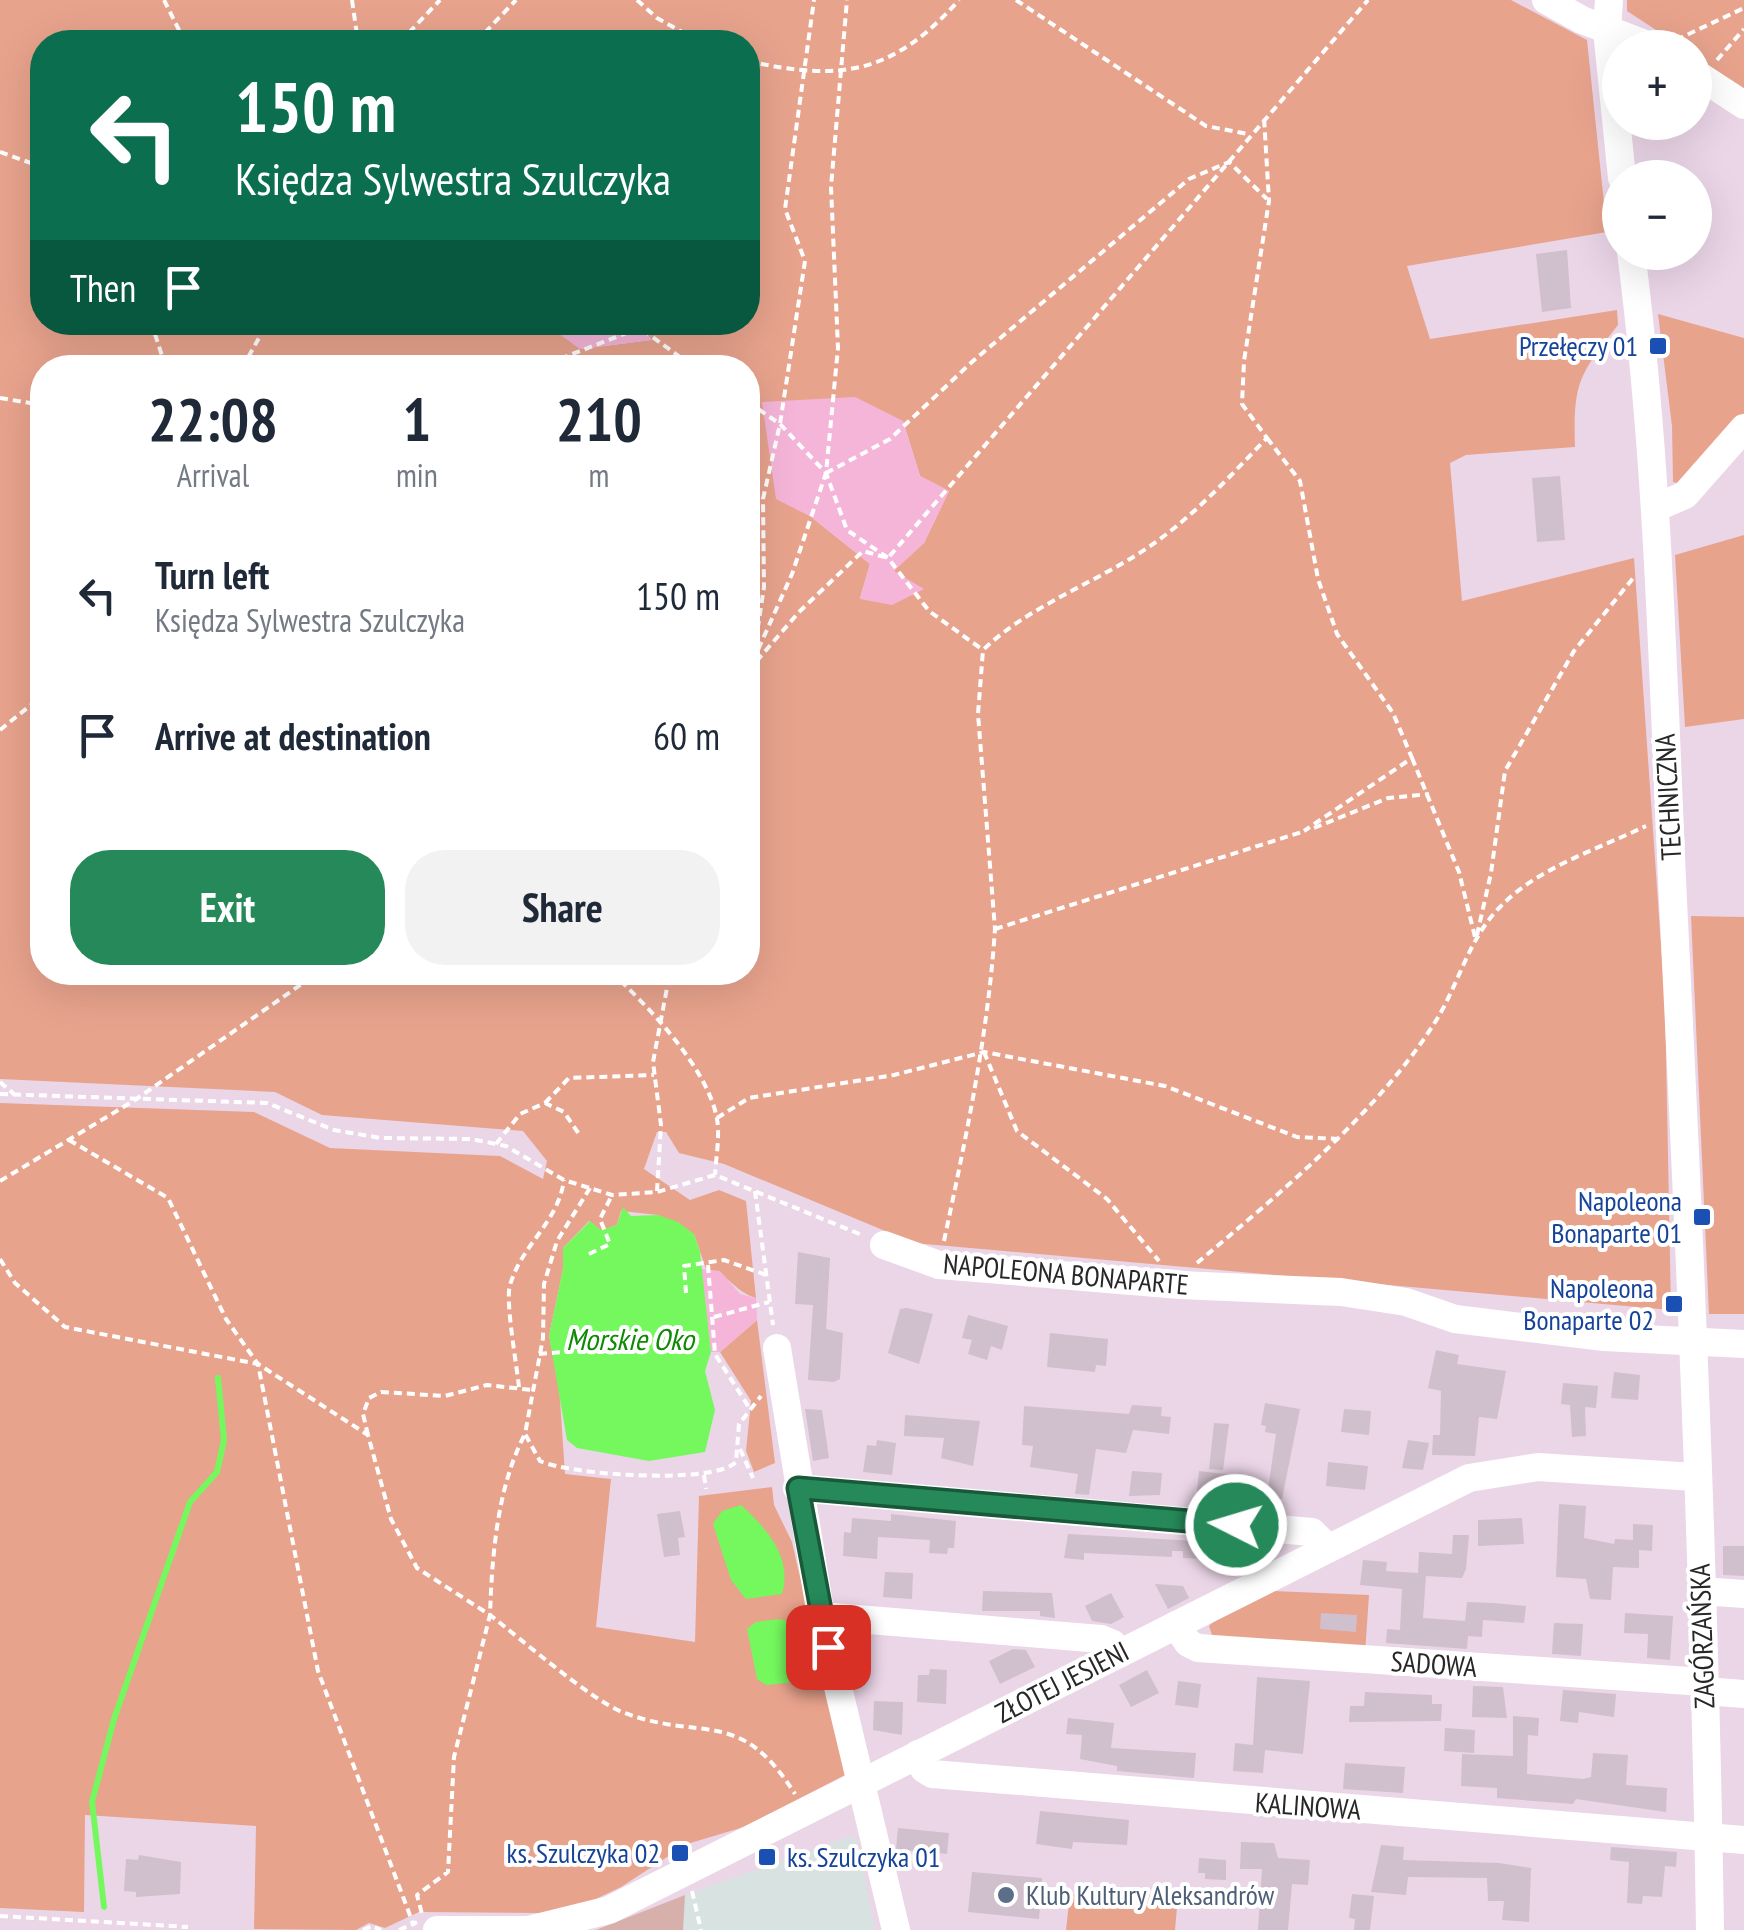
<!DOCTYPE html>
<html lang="en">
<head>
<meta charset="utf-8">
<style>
	:root { --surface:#fff; --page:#f2f2f3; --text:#1f2937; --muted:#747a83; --accent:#268959 }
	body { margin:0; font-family:"PT Sans Narrow",sans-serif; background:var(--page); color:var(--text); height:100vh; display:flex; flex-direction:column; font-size:38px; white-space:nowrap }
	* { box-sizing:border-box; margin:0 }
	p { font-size:32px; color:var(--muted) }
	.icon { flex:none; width:55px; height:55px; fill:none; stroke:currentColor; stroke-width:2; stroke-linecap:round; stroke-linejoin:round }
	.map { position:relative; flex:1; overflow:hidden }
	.drawer { position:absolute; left:30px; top:355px; width:730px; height:630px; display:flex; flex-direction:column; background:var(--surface); border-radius:40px; box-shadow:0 10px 40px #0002 }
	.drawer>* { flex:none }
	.hud { position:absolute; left:30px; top:30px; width:730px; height:305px; border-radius:40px; box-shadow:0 10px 40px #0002; background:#0b6e4f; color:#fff; overflow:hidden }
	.controls { position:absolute; left:1602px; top:30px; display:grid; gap:20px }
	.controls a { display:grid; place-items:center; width:110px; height:110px; border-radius:50%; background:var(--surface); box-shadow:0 10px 40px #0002; font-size:50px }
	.pin { position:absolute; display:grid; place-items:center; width:85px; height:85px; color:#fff; margin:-42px; border-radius:20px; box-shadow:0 5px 15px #0006 }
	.me { position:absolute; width:110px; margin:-55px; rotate:275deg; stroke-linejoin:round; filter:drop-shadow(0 0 8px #0008) }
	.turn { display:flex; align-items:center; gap:35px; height:210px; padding:0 40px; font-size:45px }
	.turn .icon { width:130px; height:130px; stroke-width:2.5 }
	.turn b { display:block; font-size:70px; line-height:85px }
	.then { display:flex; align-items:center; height:95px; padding:0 40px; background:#0003; gap:20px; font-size:38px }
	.eta { display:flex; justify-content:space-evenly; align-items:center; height:170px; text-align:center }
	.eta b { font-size:60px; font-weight:700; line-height:70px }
	.cta { display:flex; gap:20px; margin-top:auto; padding:20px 40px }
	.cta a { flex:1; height:115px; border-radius:40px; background:var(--accent); color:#fff; font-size:40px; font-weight:700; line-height:115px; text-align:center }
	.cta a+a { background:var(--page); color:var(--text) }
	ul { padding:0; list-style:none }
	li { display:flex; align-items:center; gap:30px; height:140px; padding:0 40px }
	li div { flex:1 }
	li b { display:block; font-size:38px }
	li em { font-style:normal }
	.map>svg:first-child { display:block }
	.industrial { fill:#d8e2e1 }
	.green { fill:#e8a38d; fill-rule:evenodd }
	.sand { fill:#f5b5d9 }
	.cemetery { fill:#d7b0ac }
	.water { fill:#75f85e }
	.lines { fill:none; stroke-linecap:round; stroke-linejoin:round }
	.stream { stroke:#75f85e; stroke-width:6 }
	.building { fill:#d0bfcc }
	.path { stroke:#fff; stroke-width:4; stroke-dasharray:8 5; stroke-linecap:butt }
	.minor { stroke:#fff; stroke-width:28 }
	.route-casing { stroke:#19593a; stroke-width:25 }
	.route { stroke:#268959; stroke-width:18 }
	.transit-dot { fill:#1a4fb4; stroke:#fff; stroke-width:4 }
	.service-dot { fill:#5c6f8a; stroke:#fff; stroke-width:4 }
	.labels { text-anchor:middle; stroke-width:8; stroke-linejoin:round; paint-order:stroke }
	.transit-label { font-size:28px; fill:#164399; stroke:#fff; text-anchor:end }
	.street-label { font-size:28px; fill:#272727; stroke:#fff }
	.service-label { font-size:28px; fill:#4e5e75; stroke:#fff; text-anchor:start }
	.water-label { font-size:30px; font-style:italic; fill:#0e8a04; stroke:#fff }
</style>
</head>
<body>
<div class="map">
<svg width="1744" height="1930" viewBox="0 0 1744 1930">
	<rect width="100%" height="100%" fill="#ebd6e8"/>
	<path class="industrial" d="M851 1836 857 1839 875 1930H683L685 1895Z"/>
	<g class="green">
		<path d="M0 0H1511L1587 40 1607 232 1407 266 1430 339 1617 310 1618 325C1579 375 1573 382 1575 447L1466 455 1450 463 1462 601 1634 558 1665 1002 1671 1310 914 1243 724 1164 679 1153 666 1132H657L644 1169 690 1200 719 1190 746 1201 756 1298C735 1292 728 1273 706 1269L694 1234 658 1215 621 1211 617 1225 601 1231 589 1221 563 1248V1269L549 1336 559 1385 565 1474 611 1479 596 1627 695 1642 699 1496 772 1487 774 1505 792 1542 845 1775 744 1827 687 1844 621 1887 579 1907 541 1913 419 1912 385 1928 369 1923 356 1930 254 1929 256 1826 85 1815 84 1912 0 1908V1103L254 1112 330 1148 500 1156 543 1179 547 1161 523 1131 322 1115 275 1092 0 1079ZM42 42H748V322L638 323 651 340 581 349 544 322H42ZM42 368H748V972H42ZM903 421 920 476 949 491 924 543 893 571 923 589 860 598 870 564 810 516 777 499Z"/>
		<path d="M1627 0H1744V90L1695 57V48L1682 47 1627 11Z"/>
		<path d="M1658 314 1744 338V413L1683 484 1673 482 1672 426Z"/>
		<path d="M1744 535V719L1685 727 1675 555Z"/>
		<path d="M1691 916 1744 917V1314H1709Z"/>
		<path d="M757 1320 775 1463 754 1472 746 1451 751 1401 720 1352Z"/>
		<path d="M1273 1591 1369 1595 1365 1654 1212 1635 1209 1626 1214 1621Z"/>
		<path d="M1109 1891 1178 1896 1175 1930H1066L1070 1894Z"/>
	</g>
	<g class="sand">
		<path d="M544 323H638L652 340 580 349Z"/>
		<path d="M855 397 903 421 920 476 949 491 924 543 894 571 924 589 892 605 860 599 870 564 810 516 776 499 762 402Z"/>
		<path d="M701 1269 720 1271 740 1294 756 1298 757 1320 720 1352H711Z"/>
	</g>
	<path class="cemetery" d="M685 1895 683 1930H596Z"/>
	<g class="water">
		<path d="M623 1207 631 1216 658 1215 678 1222 694 1234 700 1252 711 1352 705 1371 715 1410 705 1452 649 1461 577 1448 567 1440 549 1336 563 1269V1248L590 1221 601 1230 617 1225Z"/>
		<path d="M741 1505C766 1528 793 1557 782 1594L746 1599 731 1580 713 1524 722 1511Z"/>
		<path d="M779 1619 793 1622 812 1672 807 1681 766 1685 757 1679 747 1629 756 1622Z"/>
	</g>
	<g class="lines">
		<path class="stream" d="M104 1907 92 1802 114 1719 190 1502 217 1472 224 1440 218 1378"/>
	</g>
	<g class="building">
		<path d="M1567 250 1571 308 1542 312 1536 254Z"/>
		<path d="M1560 476 1565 540 1537 542 1532 478Z"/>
		<path d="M798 1252 830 1258 826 1329 843 1333 840 1379 834 1382 808 1380 813 1305 795 1304Z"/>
		<path d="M907 1308 933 1314 919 1364 888 1353 900 1309Z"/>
		<path d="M968 1315 1008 1326 1002 1350 991 1346 987 1360 968 1354 972 1340 962 1338Z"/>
		<path d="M1050 1333 1108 1339 1106 1366 1096 1365 1095 1372 1047 1367Z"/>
		<path d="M1436 1350 1459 1355 1457 1364 1506 1371 1497 1419 1479 1417 1475 1456 1432 1455 1433 1435H1440L1441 1391 1428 1388Z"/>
		<path d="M1614 1372 1640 1375 1638 1400 1611 1398Z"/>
		<path d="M1563 1383 1598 1386 1596 1408 1585 1407 1586 1436 1572 1437 1570 1405 1561 1404Z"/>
		<path d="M1265 1403 1300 1409 1282 1499 1267 1497 1276 1434 1265 1432 1266 1426 1261 1425Z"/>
		<path d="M1132 1405 1162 1407 1161 1416 1171 1417 1169 1434 1133 1430 1126 1453 1096 1449 1089 1495 1075 1494 1078 1474 1030 1467 1033 1446 1022 1445 1024 1406 1129 1414Z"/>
		<path d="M805 1409 822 1410 829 1458 813 1461Z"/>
		<path d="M1344 1409 1371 1411 1369 1435 1341 1432Z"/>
		<path d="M905 1415 980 1421 973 1466 941 1458 944 1438 904 1436Z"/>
		<path d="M1214 1423 1229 1424 1223 1470 1209 1469Z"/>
		<path d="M877 1440 896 1443 892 1475 863 1472 867 1445 876 1446Z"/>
		<path d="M1408 1440 1429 1443 1423 1470 1402 1468Z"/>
		<path d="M1328 1462 1368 1466 1365 1490 1326 1486Z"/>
		<path d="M1132 1471 1162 1473 1160 1495 1129 1496Z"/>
		<path d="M1199 1471 1232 1475 1231 1480 1241 1482 1238 1508 1196 1502Z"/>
		<path d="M1559 1504 1586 1506 1584 1538 1614 1544 1615 1539 1633 1540V1524L1653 1525 1652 1551 1639 1550V1568L1613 1567 1611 1600 1590 1599 1586 1579 1556 1577Z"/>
		<path d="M680 1511 685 1537 678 1538 680 1555 664 1557 657 1514Z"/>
		<path d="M891 1514 956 1521 954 1548H948L947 1554 929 1553 930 1540 878 1537 877 1559 843 1556 844 1532 851 1533 852 1518 891 1521Z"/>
		<path d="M1522 1518 1524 1544 1478 1546V1520Z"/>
		<path d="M1068 1534 1233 1543 1231 1564 1205 1563V1559L1183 1558V1551H1172V1557L1084 1553V1560L1064 1558Z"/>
		<path d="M1453 1535H1469L1466 1569 1462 1578 1426 1576 1423 1618 1465 1621 1467 1602 1494 1603 1526 1606 1524 1623 1483 1620 1482 1637 1468 1636 1467 1649 1386 1643 1387 1629 1400 1630 1402 1589 1360 1585 1363 1560 1387 1562 1386 1571 1418 1573 1419 1552 1452 1554Z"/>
		<path d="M1723 1546H1744V1576L1723 1575Z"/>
		<path d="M885 1572 913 1573 912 1599 883 1597Z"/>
		<path d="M1155 1584 1183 1586 1189 1598 1168 1609Z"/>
		<path d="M983 1591 1052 1593 1055 1618 1040 1616V1611H982Z"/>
		<path d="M1111 1593 1124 1617 1111 1624 1092 1621 1085 1606Z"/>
		<path d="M1321 1613 1357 1615 1356 1632 1320 1629Z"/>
		<path d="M1625 1613 1673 1616 1670 1660 1647 1658 1648 1634 1624 1633Z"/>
		<path d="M1554 1623 1583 1624 1581 1656 1552 1654Z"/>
		<path d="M1013 1649 1026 1650 1035 1667 1000 1684 989 1661Z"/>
		<path d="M930 1669 947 1670 946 1704 917 1702 918 1675H929Z"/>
		<path d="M1147 1670 1159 1693 1131 1707 1119 1685Z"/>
		<path d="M1257 1677 1310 1681 1303 1754 1265 1750 1263 1773 1233 1771 1235 1743 1253 1745Z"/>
		<path d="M1178 1681 1201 1684 1198 1708 1175 1705Z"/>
		<path d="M1473 1686 1503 1687 1507 1718 1472 1717Z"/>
		<path d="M1563 1690 1616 1694 1614 1717 1579 1712 1578 1723 1560 1721Z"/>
		<path d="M1365 1692 1432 1695V1704H1442L1441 1721 1349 1722 1350 1706H1364Z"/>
		<path d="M874 1701 903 1702 902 1735 873 1730Z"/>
		<path d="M1513 1716 1539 1718 1538 1736 1528 1735 1527 1774 1583 1779 1591 1777 1593 1753 1628 1755 1626 1785 1667 1788 1666 1812 1576 1799 1573 1804 1497 1798V1788L1461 1786 1462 1754 1513 1756Z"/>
		<path d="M1068 1718 1114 1723 1111 1748 1196 1753 1194 1778 1117 1771V1766L1080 1759 1082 1735 1066 1734Z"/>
		<path d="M1445 1728 1475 1730 1474 1753 1444 1751Z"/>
		<path d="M1345 1763 1405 1767 1403 1793 1343 1789Z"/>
		<path d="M1040 1811 1129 1820 1127 1845 1073 1842 1072 1849 1036 1844Z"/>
		<path d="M898 1828 949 1833 947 1854 896 1849Z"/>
		<path d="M1241 1842 1274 1843 1278 1858 1310 1860 1308 1885 1292 1884 1288 1930H1258L1262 1869H1240Z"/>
		<path d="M1381 1845 1404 1847 1403 1860 1499 1863 1531 1868 1529 1922 1502 1920 1504 1901H1488L1487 1878 1408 1877 1406 1895 1371 1892Z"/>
		<path d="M1611 1847 1677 1852 1676 1867 1665 1866 1662 1897 1643 1896 1642 1904 1627 1903 1629 1862 1610 1860Z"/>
		<path d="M139 1855 181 1862 180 1894 136 1897V1892L124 1891 126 1859 138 1860Z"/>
		<path d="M1199 1858 1226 1860V1880L1205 1879V1873H1198Z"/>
		<path d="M972 1872 1042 1878 1039 1919 968 1912Z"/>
		<path d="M1352 1894 1374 1896 1370 1930H1354L1355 1919 1349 1918Z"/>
	</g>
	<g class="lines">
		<g class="path">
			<path d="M164 0 185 42"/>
			<path d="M352 0 358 42"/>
			<path d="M637 0 657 18 700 42"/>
			<path d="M1016 0 1206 126 1248 134"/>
			<path d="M1676 40 1744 8"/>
			<path d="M400 42 440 0"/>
			<path d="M476 42 516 0"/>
			<path d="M1717 60 1744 29"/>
			<path d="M748 61C841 82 893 74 959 0"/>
			<path d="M0 152 42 167"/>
			<path d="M151 322 166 368"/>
			<path d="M632 322 695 368"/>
			<path d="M242 368 268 322"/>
			<path d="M536 368 637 329"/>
			<path d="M0 398 42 405"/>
			<path d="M748 402 780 424 826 473 847 530 888 558 929 611 983 650"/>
			<path d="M1267 438 1300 481 1318 579 1337 634 1393 713 1412 758 1304 831"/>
			<path d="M826 473 890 439 973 361 1189 179 1229 162 1267 199"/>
			<path d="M753 661 792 574 826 473 838 348 831 187 847 0"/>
			<path d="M748 671 799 612 863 551 888 558 1368 0"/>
			<path d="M748 693 764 587 763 499 780 424 805 261 785 209 814 0"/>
			<path d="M0 730 42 696"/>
			<path d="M1412 758 1459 872 1475 937"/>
			<path d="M1314 828 1388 798 1429 794"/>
			<path d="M995 929 1305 831"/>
			<path d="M1477 935 1491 873 1505 771 1574 651 1634 577"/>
			<path d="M611 972C648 1006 708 1068 717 1119 720 1136 716 1157 715 1175"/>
			<path d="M984 1052 1017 1131 1107 1199 1159 1261"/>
			<path d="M0 1082 15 1095"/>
			<path d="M0 1094 267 1103 334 1130 381 1138 471 1139 506 1146 564 1180 612 1195 657 1192 715 1175 862 1235"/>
			<path d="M545 1103 569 1078 654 1075"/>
			<path d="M717 1118 749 1098 894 1075 984 1052 1165 1086 1297 1137 1339 1139"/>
			<path d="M69 1140 168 1198 226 1319 258 1364 368 1435 391 1519 417 1568 490 1615 454 1757 448 1872 417 1895 422 1914"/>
			<path d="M496 1144 520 1114 545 1103 564 1112 581 1137"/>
			<path d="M0 1181 135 1100 319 972"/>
			<path d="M590 1188 557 1241 544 1284 543 1338 525 1434 540 1461C570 1475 714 1485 736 1462L739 1424 761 1396"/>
			<path d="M657 1191 661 1125 653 1062 670 972"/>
			<path d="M755 1191 773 1325"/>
			<path d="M944 1241C966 1137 988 1035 995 929L978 714 983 650C1029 605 1101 581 1153 544 1196 514 1231 475 1267 438L1242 404 1244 361 1269 201 1264 117"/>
			<path d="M589 1254 610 1244 600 1219 612 1195"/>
			<path d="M0 1259 15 1283 65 1327 258 1364 318 1671 414 1926"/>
			<path d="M1197 1263C1278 1195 1381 1110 1437 1019 1459 983 1469 938 1500 907 1537 868 1598 849 1646 826"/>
			<path d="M708 1265 715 1354 750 1409"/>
			<path d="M686 1293 684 1266 724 1260 769 1276"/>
			<path d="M714 1317 769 1302"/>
			<path d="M539 1354 575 1351 576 1332"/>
			<path d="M519 1387C517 1367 505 1300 510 1285 522 1244 558 1223 564 1180"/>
			<path d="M368 1435 363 1414 369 1398 381 1392 445 1396 487 1385 532 1390"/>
			<path d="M524 1436C497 1489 492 1556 490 1615 521 1639 590 1699 622 1712 703 1743 739 1705 795 1794"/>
			<path d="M740 1449 753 1478"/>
			<path d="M704 1475 706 1489"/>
			<path d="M692 1891 701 1930"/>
			<path d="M0 1916 188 1927"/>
			<path d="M363 1930 372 1926 381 1930"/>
			<path d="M399 1930 417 1922"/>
		</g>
		<g class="minor">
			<path d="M1546 0 1582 20 1656 48"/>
			<path d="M1609 0 1607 30 1622 178"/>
			<path d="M1695 73 1744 105"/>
			<path d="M1631 252C1659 468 1663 685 1673 901 1690 1244 1705 1587 1710 1930"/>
			<path d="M1655 508 1685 495 1744 428"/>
			<path d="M884 1245 939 1265 1180 1285 1341 1292 1406 1302 1455 1319 1604 1337 1744 1344"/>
			<path d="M777 1348 821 1616 896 1930"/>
			<path d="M797 1488 1312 1532 1327 1547"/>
			<path d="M1701 1591 1744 1594"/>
			<path d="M821 1616 1101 1639 1113 1644 1119 1654"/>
			<path d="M1176 1625 1188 1643 1198 1648 1704 1682"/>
			<path d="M1705 1691 1744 1694"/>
			<path d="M918 1754 924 1769 932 1774 1744 1840"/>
			<path d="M437 1930H528L609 1910 1469 1478 1538 1467 1695 1477"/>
		</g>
	</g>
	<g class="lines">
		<g class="route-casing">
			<path id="route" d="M828 1647 798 1488 1236 1525"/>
		</g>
		<use href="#route" class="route"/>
	</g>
	<g class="transit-dot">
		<rect x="1648" y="336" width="20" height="20" rx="5"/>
		<rect x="1692" y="1207" width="20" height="20" rx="5"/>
		<rect x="1664" y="1294" width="20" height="20" rx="5"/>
		<rect x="670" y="1843" width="20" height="20" rx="5"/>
		<rect x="757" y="1847" width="20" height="20" rx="5"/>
	</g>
	<circle class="service-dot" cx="1006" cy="1895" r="10"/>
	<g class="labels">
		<g class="transit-label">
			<text x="1638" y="356">Przełęczy 01</text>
			<text x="1682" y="1211">Napoleona<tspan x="1682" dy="32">Bonaparte 01</tspan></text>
			<text x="1654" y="1298">Napoleona<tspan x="1654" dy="32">Bonaparte 02</tspan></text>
			<text x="660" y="1863">ks. Szulczyka 02</text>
			<text x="787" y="1867" text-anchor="start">ks. Szulczyka 01</text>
		</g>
		<g class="street-label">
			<text transform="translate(1668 797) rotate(-93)" y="10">TECHNICZNA</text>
			<text transform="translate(1066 1274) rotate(5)" y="10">NAPOLEONA BONAPARTE</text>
			<text transform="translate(1702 1636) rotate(-92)" y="10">ZAGÓRZAŃSKA</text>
			<text transform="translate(1434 1664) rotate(4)" y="10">SADOWA</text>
			<text transform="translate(1062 1682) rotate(-27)" y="10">ZŁOTEJ JESIENI</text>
			<text transform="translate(1308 1806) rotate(4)" y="10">KALINOWA</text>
		</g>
		<g class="service-label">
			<text x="1026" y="1905">Klub Kultury Aleksandrów</text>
		</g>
		<g class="water-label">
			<text x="630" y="1350">Morskie Oko</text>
		</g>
	</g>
</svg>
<div class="controls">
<a>+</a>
<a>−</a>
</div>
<div class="pin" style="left:828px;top:1647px;background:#d93025"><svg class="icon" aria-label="arrive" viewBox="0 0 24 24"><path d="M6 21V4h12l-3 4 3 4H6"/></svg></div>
<svg class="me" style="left:1236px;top:1525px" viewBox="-20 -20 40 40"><circle r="17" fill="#268959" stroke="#fff" stroke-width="3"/><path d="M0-11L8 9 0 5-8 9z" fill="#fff"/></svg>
<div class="hud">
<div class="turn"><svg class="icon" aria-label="left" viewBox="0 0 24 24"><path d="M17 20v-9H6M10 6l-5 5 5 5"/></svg><div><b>150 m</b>Księdza Sylwestra Szulczyka</div></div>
<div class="then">Then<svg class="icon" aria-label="arrive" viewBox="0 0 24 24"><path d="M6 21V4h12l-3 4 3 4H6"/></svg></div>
</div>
<section class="drawer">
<div class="eta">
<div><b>22:08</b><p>Arrival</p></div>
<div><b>1</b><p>min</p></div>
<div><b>210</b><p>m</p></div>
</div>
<ul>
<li><svg class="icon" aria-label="left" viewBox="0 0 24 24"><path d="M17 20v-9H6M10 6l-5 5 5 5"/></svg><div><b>Turn left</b><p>Księdza Sylwestra Szulczyka</p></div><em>150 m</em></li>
<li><svg class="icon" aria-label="arrive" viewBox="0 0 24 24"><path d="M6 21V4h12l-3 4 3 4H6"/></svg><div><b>Arrive at destination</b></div><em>60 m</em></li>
</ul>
<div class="cta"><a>Exit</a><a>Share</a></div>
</section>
</div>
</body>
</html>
